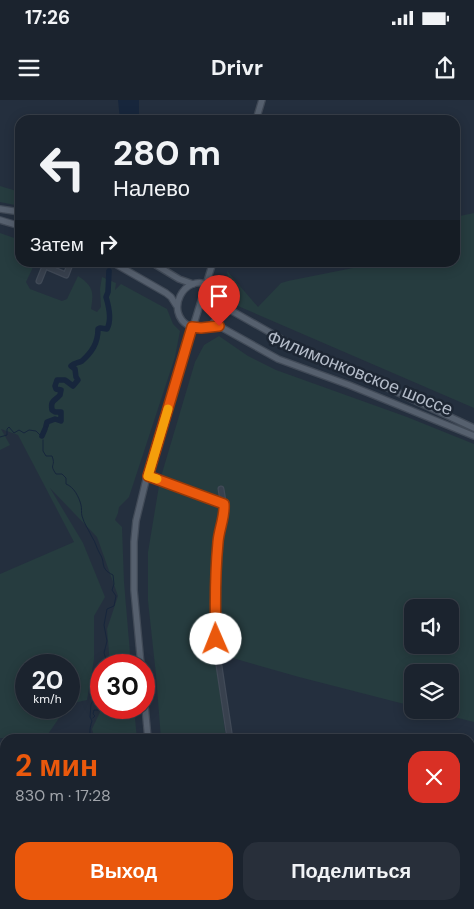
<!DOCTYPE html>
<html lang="ru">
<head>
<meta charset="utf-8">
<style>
	:root { --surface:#1b232e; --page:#282f3a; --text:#f1f3f6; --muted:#a0a4aa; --line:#39404a; --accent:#ea580c }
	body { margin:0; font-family:"DM Sans",sans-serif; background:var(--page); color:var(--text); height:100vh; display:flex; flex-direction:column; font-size:19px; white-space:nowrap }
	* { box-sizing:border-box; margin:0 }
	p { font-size:16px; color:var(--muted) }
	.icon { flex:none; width:28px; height:28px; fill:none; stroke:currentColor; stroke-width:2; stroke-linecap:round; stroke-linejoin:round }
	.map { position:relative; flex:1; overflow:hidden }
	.panel { position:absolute; left:0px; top:634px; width:475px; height:176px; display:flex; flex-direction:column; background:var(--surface); border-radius:15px 15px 0 0; box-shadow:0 2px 12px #0003,0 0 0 1px var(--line) }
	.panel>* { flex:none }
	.hud { position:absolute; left:15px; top:15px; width:445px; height:152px; border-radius:15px; box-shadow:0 2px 12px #0003,0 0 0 1px var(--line); background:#1b232e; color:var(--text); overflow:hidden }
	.fabs { position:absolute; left:404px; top:499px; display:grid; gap:10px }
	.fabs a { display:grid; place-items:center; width:55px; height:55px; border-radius:10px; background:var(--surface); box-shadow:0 2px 12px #0003,0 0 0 1px var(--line); font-size:25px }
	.speed { position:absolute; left:15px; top:554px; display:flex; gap:10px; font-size:25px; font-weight:700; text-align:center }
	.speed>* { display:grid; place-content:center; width:65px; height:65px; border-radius:50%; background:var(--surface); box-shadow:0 2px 12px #0003,0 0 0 1px var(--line); line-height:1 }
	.speed small { font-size:12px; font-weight:400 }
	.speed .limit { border:8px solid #d22; background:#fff; color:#111 }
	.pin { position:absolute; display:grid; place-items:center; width:42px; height:42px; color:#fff; margin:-51px -21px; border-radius:50% 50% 50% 0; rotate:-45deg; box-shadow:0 0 5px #0007 }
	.pin .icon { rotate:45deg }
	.me { position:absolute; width:55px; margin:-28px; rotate:359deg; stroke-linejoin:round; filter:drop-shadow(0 0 4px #0008) }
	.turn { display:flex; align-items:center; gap:18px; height:105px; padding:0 15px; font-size:22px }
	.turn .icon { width:65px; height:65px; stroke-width:2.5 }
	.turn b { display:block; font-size:35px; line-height:42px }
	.then { display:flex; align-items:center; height:48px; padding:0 15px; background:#0003; gap:10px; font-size:19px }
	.round { display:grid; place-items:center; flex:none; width:52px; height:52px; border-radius:15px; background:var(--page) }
	.headline { display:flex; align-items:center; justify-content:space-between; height:85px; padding:0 15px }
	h1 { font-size:30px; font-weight:700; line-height:38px; color:var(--accent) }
	.action { display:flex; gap:10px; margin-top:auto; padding:10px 15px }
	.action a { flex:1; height:58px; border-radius:15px; background:var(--accent); color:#fff; font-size:20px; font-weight:700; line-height:58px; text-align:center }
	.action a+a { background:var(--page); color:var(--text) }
	.status { display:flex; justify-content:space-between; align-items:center; height:35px; padding:0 25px; background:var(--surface); direction:ltr }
	.status svg { height:14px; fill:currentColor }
	header { display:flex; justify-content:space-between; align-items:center; height:65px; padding:0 15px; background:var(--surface); font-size:22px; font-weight:700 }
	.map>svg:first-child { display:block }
	.green { fill:#263c3f; fill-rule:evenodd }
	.water { fill:#17263c }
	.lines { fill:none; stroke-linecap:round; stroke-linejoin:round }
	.stream { stroke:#17263c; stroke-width:1 }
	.river { stroke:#17263c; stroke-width:5.5 }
	.minor-casing { stroke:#414a57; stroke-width:7 }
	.major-casing { stroke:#414a57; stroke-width:8 }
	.minor { stroke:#38414e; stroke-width:4.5 }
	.major { stroke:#56606e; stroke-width:5.5 }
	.route-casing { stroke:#983908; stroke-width:12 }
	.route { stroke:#ea580c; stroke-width:9 }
	.slow { stroke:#f59e0b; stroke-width:9 }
	.labels { text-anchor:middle; stroke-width:5; stroke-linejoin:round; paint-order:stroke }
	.street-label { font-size:18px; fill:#b4bcc9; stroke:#1d2633 }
</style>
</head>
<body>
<div class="status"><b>17:26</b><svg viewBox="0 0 49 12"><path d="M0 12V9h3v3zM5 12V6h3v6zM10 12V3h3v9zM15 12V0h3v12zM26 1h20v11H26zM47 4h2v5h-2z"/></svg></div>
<header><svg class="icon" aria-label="menu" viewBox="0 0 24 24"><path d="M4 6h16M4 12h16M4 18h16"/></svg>Drivr<svg class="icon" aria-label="share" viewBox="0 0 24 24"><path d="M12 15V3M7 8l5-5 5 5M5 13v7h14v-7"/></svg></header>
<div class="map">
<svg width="474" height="809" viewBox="0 0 474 809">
	<rect width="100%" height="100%" fill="#242f3e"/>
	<g class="green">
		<path d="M0 86 20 92V106L0 102Z"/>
		<path d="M474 113V308L238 206 230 191 227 171 258 207 281 183 288 181 378 163 455 162V117Z"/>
		<path d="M0 133 20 140V162L35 163 26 182 30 189 62 201 67 199 78 176C93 186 94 191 91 209L97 212 101 207 100 189 102 177 116 183 115 190 121 184 167 209 173 224 180 231 175 257 129 397 119 407 118 413 115 420 122 427 124 482 131 565H110L107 529 118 496 97 437 50 388 83 443 105 497 94 516V559L87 600 69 604V565H26V608H66L48 634 28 639 0 638V474L74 442 18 335 1 329 10 345 0 350Z"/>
		<path d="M219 236 248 256 276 270 407 317 474 344V622L427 610H450V572H412V606L299 577 215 553 226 639H161L156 575 148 501V452L160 380 195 262 204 245ZM412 508H450V545H412Z"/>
		<path d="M101 605V608H134L137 639H95L92 629 100 612Z"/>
	</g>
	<path class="water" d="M118 0H139V20H120Z"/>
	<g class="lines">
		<g class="stream">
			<path d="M0 337 7 335V329L9 327 14 333 19 330 24 333 29 330 36 331 42 337"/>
			<path d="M43 340V351L46 356H52L53 359C55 367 49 364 56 374H62L66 378V384C74 387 79 397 81 405 82 408 81 413 82 416 84 424 89 430 92 437 96 443 96 447 100 454 106 463 99 468 113 475L114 484 112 490 116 496 114 506 107 509 104 525 107 541 104 553 108 565"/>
			<path d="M93 618 95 616 93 614 94 610H100L101 608"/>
			<path d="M91 639C89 632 90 627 92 621L90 617 91 604 101 588"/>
		</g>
		<g class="river">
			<path d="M46 326 47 322 55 319 61 321V312H55L52 310C50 300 55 301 60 295L61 290 56 289 55 286 57 280H65L73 286 78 280 76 277 75 269 71 266C74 263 78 263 82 261 92 252 98 243 98 229L100 228 107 229C112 220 109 207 106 197L108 192 109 171"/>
			<path d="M42 336 45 329"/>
		</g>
		<g class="minor-casing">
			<g id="minor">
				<path d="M39 181 45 166 66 175 71 162"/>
				<path d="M147 376 224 404"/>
				<path d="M221 389 225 413 218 443 214 489 215 539 230 639"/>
				<path d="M0 658 5 659"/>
				<path d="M470 747H474"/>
				<path d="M139 805 141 809"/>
				<path d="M270 805V809"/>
			</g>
		</g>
		<g class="major-casing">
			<g id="major">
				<path d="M256 20 262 0"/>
				<path d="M0 109 20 112"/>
				<path d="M0 120 20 126"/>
				<path d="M112 162 166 193 171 197 176 205"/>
				<path d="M151 162 179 179 193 184"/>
				<path d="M211 225 221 215 222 201"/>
				<path d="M474 328 388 288 319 258 285 241 232 211C224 203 220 190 209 185 184 173 164 212 189 226 200 232 209 224 219 226L278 259 349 285 474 336"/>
				<path d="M141 565 134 490V442L136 421 147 376 213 162"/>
				<path d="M144 595 148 639"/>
				<path d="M165 805V809"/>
			</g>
		</g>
		<use href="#minor" class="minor"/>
		<use href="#major" class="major"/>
	</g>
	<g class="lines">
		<g class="route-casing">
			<path id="route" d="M216 539C215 507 215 474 218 442 219 429 225 417 224 404L148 376 192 227 201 228 219 226"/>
		</g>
		<use href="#route" class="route"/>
		<path class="slow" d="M157 379 148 376 168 309"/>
	</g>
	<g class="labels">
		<g class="street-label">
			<text transform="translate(360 273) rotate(22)" y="6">Филимонковское шоссе</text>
		</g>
	</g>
</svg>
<div class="fabs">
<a><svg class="icon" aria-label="sound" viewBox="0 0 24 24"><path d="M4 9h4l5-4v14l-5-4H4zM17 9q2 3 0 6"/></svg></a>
<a><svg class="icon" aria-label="layers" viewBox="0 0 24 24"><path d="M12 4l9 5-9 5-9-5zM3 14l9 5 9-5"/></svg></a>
</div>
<div class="speed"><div>20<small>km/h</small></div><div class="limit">30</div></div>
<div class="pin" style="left:219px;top:226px;background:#d93025"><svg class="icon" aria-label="arrive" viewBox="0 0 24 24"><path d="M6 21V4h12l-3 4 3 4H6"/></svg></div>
<svg class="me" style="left:216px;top:539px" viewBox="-20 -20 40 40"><circle r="19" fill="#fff"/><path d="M0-13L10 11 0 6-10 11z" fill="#ea580c"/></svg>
<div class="hud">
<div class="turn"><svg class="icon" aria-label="left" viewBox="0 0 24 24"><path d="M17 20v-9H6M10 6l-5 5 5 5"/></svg><div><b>280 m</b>Налево</div></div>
<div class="then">Затем<svg class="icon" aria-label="right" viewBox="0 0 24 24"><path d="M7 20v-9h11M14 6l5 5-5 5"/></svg></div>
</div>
<section class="panel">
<div class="headline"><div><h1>2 мин</h1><p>830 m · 17:28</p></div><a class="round" style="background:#d93025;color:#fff"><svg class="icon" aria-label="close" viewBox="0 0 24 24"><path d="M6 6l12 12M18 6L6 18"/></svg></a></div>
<div class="action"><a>Выход</a><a>Поделиться</a></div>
</section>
</div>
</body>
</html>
